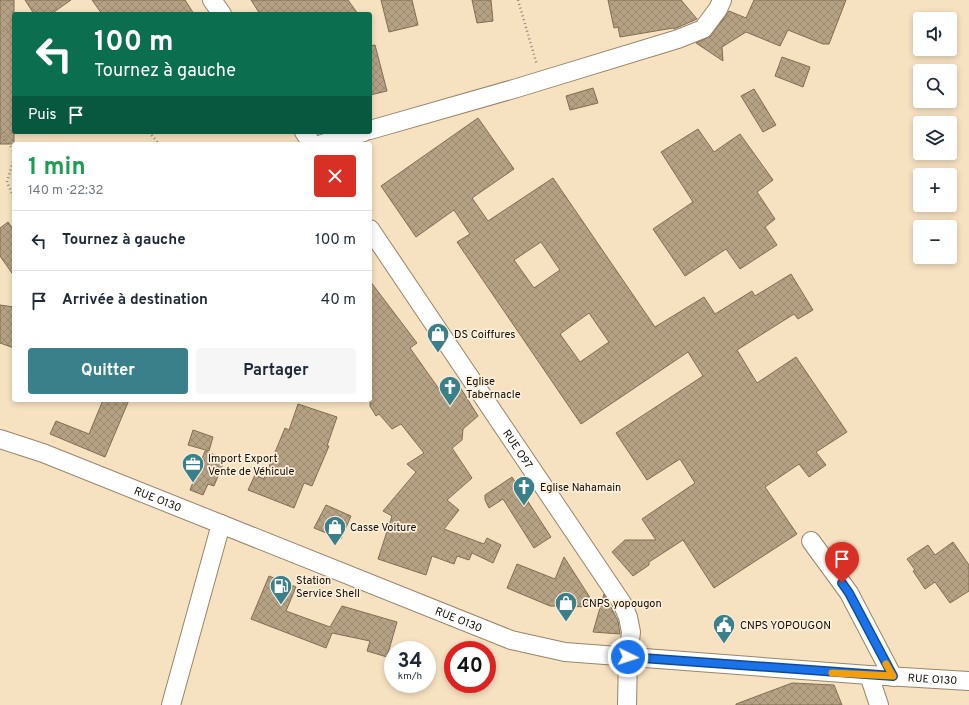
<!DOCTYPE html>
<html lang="fr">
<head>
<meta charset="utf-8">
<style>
	:root { --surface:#fff; --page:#f6f6f7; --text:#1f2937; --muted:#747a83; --line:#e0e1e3; --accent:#3a808b }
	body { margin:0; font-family:Overpass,sans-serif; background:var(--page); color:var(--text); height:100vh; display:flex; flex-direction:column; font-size:15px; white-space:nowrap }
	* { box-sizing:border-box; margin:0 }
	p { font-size:13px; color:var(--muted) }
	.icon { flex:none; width:22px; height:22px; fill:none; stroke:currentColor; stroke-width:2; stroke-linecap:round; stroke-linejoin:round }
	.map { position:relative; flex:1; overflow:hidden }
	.drawer { position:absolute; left:12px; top:142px; width:360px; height:260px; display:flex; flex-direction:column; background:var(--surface); border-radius:4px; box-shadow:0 2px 6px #0003 }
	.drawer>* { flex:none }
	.top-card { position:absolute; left:12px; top:12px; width:360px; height:122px; border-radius:4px; box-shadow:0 2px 6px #0003; background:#0b6e4f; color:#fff; overflow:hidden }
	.controls { position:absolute; left:913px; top:12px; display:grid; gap:8px }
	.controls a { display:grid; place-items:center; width:44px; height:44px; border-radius:4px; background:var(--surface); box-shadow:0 2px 6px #0003; font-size:20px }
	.speed { position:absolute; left:384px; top:641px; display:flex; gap:8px; font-size:20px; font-weight:700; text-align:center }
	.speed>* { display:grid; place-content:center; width:52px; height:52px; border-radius:50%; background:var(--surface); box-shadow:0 2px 6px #0003; line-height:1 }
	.speed small { font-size:10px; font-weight:400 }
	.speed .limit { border:6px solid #d22; background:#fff; color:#111 }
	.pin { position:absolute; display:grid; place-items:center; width:34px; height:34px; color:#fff; margin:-41px -17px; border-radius:50% 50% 50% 0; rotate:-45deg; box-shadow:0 0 4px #0007 }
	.pin .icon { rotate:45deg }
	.me { position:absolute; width:44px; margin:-22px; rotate:94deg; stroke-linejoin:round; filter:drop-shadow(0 0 3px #0008) }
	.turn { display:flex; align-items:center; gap:14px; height:84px; padding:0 16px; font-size:18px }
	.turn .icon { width:52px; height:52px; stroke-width:2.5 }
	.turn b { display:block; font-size:28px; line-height:34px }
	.then { display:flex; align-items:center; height:38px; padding:0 16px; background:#0003; gap:8px; font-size:15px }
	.round { display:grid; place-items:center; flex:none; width:42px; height:42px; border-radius:4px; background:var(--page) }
	.overview { display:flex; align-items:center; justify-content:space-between; height:68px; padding:0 16px }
	h1 { font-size:24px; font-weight:700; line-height:30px; color:#1e9e55 }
	.cta { display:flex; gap:8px; margin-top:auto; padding:8px 16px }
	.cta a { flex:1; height:46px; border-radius:4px; background:var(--accent); color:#fff; font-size:16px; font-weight:700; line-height:46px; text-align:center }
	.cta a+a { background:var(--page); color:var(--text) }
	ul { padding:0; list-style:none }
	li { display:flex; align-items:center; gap:12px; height:60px; padding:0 16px; border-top:1px solid var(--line) }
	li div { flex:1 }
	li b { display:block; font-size:15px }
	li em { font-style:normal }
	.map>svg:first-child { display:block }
	.building { fill:url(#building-cross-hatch); stroke:#816e52; fill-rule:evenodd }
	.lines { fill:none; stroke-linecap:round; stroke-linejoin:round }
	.minor-casing { stroke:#988568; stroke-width:20 }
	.path { stroke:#93846e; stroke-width:2.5; stroke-dasharray:1 3; stroke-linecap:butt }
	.minor { stroke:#fff; stroke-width:18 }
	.route-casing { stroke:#114b97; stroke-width:10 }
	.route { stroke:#1a73e8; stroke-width:7 }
	.slow { stroke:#f59e0b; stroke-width:7 }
	.labels { text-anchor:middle; stroke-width:3.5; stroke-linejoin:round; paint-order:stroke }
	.poi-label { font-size:11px; fill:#140d03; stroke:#fcefdc; text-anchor:start }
	.street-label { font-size:11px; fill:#140d03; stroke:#fcefdc }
</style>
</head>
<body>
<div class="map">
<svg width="969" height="705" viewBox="0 0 969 705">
	<defs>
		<pattern id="building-cross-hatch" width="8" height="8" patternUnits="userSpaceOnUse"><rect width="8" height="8" fill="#b5a183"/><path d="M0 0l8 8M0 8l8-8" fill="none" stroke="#9b8970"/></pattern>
	</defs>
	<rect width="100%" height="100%" fill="#f6e1c1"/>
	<g class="building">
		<rect x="0" y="0" width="14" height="144"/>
		<path d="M25 0H71L51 14H34Z"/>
		<path d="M92 0H185L194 14H102Z"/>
		<path d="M251 0H348L358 14H260Z"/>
		<path d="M381 0H412L418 25 389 32Z"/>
		<path d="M472 0H491L493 21 477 23Z"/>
		<path d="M608 0H681L697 19 674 29 673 28 620 37 618 27 614 28Z"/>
		<path d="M754 0H846L829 44H823L788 30 780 46 746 32 722 47 723 61 696 43 711 36 729 11 746 18Z"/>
		<path d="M375 45 387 91 370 95V46Z"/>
		<path d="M782 57 810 67 803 87 775 76Z"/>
		<path d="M593 88 598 103 570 110 566 96Z"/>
		<path d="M754 89 776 125 763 132 741 96Z"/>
		<path d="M478 118 514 169 472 198 488 221 553 178 655 327 704 297 715 314 752 291 755 296 791 274 813 310 798 319 794 314 737 350 757 383 796 357 847 432 816 452 826 465 809 477 799 464 765 487 797 534 714 588 683 540 649 562V565L633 576 612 552 625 540H656L642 519 695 483 680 459 647 480 616 433 703 376 688 352 581 424 457 242 470 234 454 210 416 237 381 186ZM541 242 560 270 534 288 514 260ZM589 313 609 342 580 362 560 334Z"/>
		<path d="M698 129 714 152 740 134 773 180 757 192 775 219 765 227 777 245 740 269 726 249 685 276 653 229 693 202 661 152Z"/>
		<path d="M8 222 14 230V276L0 256V228Z"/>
		<path d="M370 281 417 343 410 348 439 389 455 379 478 416 463 429 462 440 452 448 472 478 447 500 459 510 444 529 484 544 487 538 501 545 493 563 472 553 469 560 457 556 454 564 432 556 426 575 378 559 392 516 383 511 416 472 407 464 424 453 401 424 392 429 379 414 376 416 370 406Z"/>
		<path d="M0 305 14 307V348L0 343Z"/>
		<path d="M103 400H129L105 457 50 434 56 421 89 434Z"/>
		<path d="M298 404 337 417 327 446H329L312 486 304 483 294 508 248 490 255 475 264 479 285 428 289 430Z"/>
		<path d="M193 430 213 437 209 451 188 445Z"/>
		<path d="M205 451 225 459 214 486 208 484 203 495 190 490Z"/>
		<path d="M512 477 551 537 534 548 503 499 489 508 485 500V495Z"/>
		<path d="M326 505 351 516 341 539 314 528Z"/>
		<path d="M953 542 969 565V591L950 603 935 582 925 589 913 571 915 570 907 559 928 545 935 555Z"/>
		<path d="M564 557 596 607 550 606 507 588 517 564 555 579Z"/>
		<path d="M269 576 296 587 286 611 330 627 342 606 397 622 387 657 367 651 370 641 332 633 326 648 251 619Z"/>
		<path d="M604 594 618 621 620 634 593 632Z"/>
		<path d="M792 683 834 685 842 705H736V704Z"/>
	</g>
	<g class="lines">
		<g class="minor-casing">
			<g id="minor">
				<path d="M212 0 222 14"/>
				<path d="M370 130 517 88 678 39 703 29 718 9 722 0"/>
				<path d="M304 132 312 144"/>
				<path d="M322 144 364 132"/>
				<path id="s1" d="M370 229 622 603 628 617 631 632 628 657 627 705"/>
				<path id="s2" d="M0 439 43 453 511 640 565 652 869 675 969 681"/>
				<path d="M811 541 849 593 893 677"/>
				<path d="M869 675 879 705"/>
				<path d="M171 705 221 524"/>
			</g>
		</g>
		<g class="path">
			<path d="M518 0 537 65"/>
			<path d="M29 14 31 13V14"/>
			<path d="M0 34 14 24"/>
			<path d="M0 129 14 152"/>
			<path d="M149 132 159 144"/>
			<path d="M14 158 7 182 14 199"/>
		</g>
		<use href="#minor" class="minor"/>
	</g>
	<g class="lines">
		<g class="route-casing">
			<path id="route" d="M628 657 893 676 849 593 842 583"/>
		</g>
		<use href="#route" class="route"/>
		<path class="slow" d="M832 673 893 676 886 664"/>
	</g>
	<defs>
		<g id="shop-pin" transform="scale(1.15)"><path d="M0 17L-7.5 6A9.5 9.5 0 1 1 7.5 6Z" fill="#3a808b" stroke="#fcefdc"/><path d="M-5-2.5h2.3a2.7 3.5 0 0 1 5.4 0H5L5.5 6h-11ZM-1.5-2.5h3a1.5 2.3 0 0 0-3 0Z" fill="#fff"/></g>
		<g id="church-pin" transform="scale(1.15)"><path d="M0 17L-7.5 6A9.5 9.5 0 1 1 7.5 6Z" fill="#3a808b" stroke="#fcefdc"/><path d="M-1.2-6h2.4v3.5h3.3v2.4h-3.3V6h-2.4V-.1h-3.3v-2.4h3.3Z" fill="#fff"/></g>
		<g id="office-pin" transform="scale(1.15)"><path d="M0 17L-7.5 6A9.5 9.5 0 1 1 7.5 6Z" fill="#3a808b" stroke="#fcefdc"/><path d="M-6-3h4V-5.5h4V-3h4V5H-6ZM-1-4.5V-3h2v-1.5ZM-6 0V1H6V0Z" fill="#fff"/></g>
		<g id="fuel-pin" transform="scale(1.15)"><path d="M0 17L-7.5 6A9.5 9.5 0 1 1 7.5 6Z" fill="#3a808b" stroke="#fcefdc"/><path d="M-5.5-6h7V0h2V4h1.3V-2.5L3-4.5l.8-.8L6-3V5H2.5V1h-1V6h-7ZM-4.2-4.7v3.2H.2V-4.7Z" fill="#fff"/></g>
		<g id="civic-pin" transform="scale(1.15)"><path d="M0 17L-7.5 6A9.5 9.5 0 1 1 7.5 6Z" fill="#3a808b" stroke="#fcefdc"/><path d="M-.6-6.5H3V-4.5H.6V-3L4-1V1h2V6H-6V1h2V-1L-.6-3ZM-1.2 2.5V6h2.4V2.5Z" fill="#fff"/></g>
	</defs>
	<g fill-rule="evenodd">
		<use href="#shop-pin" x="438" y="334"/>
		<use href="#church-pin" x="450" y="387"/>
		<use href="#office-pin" x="193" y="464"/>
		<use href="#church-pin" x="524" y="487"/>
		<use href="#shop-pin" x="335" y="527"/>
		<use href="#fuel-pin" x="281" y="586"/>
		<use href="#shop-pin" x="566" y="603"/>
		<use href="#civic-pin" x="724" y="625"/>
	</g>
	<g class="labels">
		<g class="poi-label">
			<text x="454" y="338">DS Coiffures</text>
			<text x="466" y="385">Eglise<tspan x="466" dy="13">Tabernacle</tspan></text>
			<text x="208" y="462">Import Export<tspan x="208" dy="13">Vente de Véhicule</tspan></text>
			<text x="540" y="491">Eglise Nahamain</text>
			<text x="350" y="531">Casse Voiture</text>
			<text x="296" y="584">Station<tspan x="296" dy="13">Service Shell</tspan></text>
			<text x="582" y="607">CNPS yopougon</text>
			<text x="740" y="629">CNPS YOPOUGON</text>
		</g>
		<g class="street-label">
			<text dy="4" stroke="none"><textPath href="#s1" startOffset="265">RUE O97</textPath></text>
			<text dy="4" stroke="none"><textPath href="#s2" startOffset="169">RUE O130</textPath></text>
			<text dy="4" stroke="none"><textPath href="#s2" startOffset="493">RUE O130</textPath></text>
			<text dy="4" stroke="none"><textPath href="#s2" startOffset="973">RUE O130</textPath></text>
		</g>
	</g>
</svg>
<div class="controls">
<a><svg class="icon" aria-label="sound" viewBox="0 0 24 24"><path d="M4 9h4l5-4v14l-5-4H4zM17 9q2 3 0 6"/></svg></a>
<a><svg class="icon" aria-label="search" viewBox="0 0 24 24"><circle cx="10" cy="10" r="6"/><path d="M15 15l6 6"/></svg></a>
<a><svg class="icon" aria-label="layers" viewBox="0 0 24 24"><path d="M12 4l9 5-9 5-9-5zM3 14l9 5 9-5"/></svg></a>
<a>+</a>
<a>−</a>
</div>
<div class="speed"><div>34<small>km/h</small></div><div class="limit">40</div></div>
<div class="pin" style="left:842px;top:583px;background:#d93025"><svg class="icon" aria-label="arrive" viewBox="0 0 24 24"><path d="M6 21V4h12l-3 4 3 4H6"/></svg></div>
<svg class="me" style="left:628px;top:657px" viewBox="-20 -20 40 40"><circle r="17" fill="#1a73e8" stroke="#fff" stroke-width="3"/><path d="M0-11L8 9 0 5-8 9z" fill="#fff"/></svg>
<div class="top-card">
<div class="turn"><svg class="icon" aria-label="left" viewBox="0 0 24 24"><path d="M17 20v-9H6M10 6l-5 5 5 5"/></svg><div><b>100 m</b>Tournez à gauche</div></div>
<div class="then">Puis<svg class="icon" aria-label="arrive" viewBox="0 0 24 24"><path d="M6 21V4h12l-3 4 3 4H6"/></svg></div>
</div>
<section class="drawer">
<div class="overview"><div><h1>1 min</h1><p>140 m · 22:32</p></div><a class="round" style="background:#d93025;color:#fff"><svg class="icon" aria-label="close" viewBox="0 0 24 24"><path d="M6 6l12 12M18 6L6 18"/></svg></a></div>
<ul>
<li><svg class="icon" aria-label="left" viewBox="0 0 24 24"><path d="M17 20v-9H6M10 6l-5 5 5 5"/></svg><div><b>Tournez à gauche</b></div><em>100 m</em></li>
<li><svg class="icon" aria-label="arrive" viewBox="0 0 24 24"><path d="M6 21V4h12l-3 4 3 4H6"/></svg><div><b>Arrivée à destination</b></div><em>40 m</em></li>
</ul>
<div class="cta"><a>Quitter</a><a>Partager</a></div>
</section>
</div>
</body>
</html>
